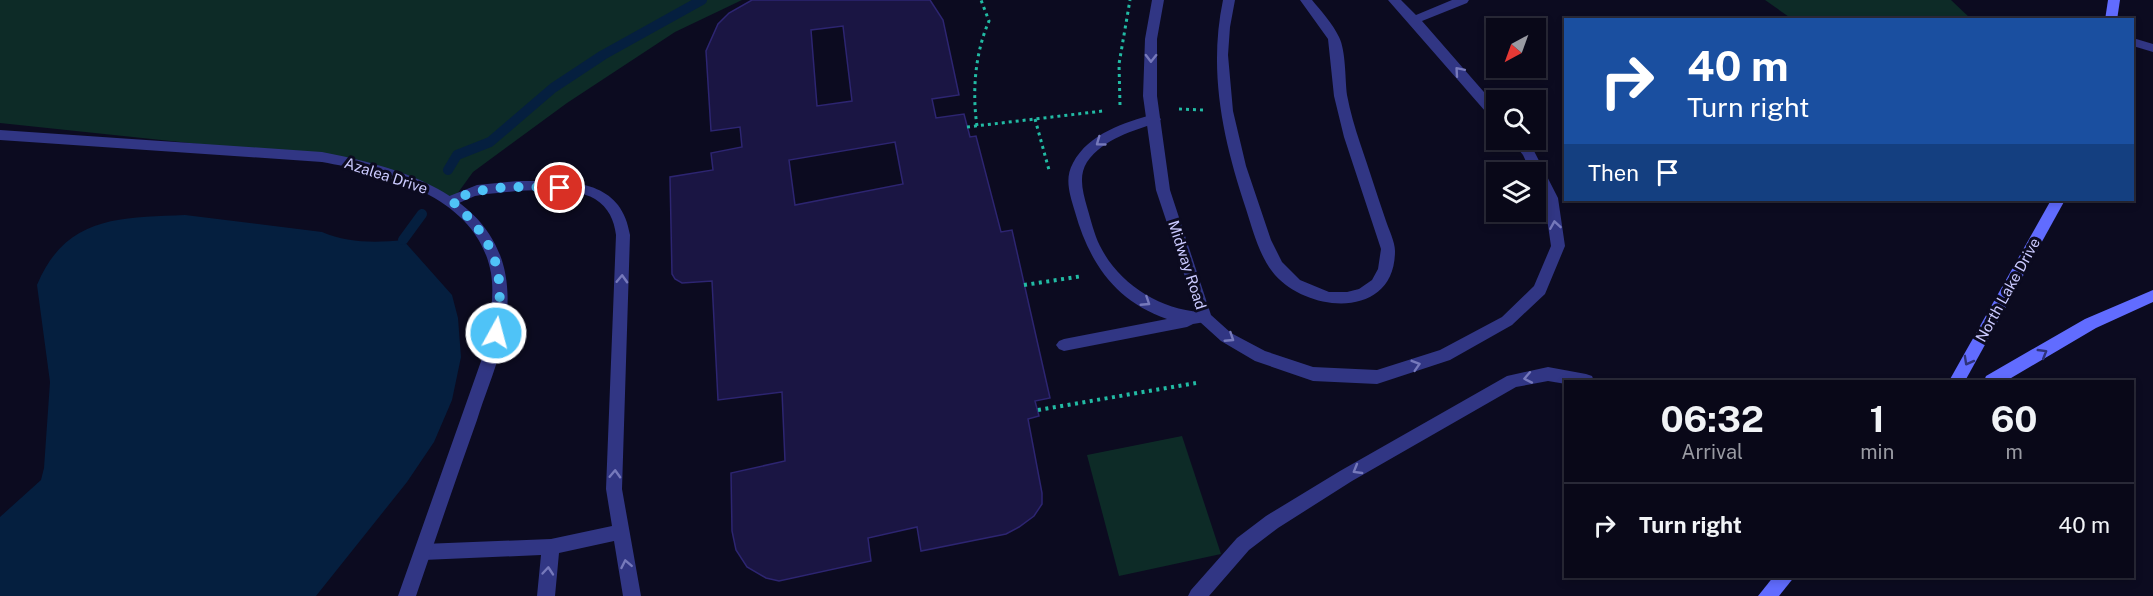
<!DOCTYPE html>
<html lang="en">
<head>
<meta charset="utf-8">
<style>
	:root { --surface:#090818; --page:#171625; --text:#f1f3f6; --muted:#999aa2; --line:#292937 }
	body { margin:0; font-family:"Public Sans",sans-serif; background:var(--page); color:var(--text); height:100vh; display:flex; flex-direction:column; font-size:22px; white-space:nowrap }
	* { box-sizing:border-box; margin:0 }
	p { font-size:20px; color:var(--muted) }
	.icon { flex:none; width:33px; height:33px; fill:none; stroke:currentColor; stroke-width:2; stroke-linecap:round; stroke-linejoin:round }
	.map { position:relative; flex:1; overflow:hidden }
	.details { position:absolute; left:1564px; top:380px; width:570px; height:198px; display:flex; flex-direction:column; background:var(--surface); border-radius:0px; box-shadow:0 3px 9px #0003,0 0 0 2px var(--line) }
	.details>* { flex:none }
	.guide { position:absolute; left:1564px; top:18px; width:570px; height:183px; border-radius:0px; box-shadow:0 3px 9px #0003,0 0 0 2px var(--line); background:#1a4fa0; color:#fff; overflow:hidden }
	.needle { width:39px; rotate:221deg }
	.tools { position:absolute; left:1486px; top:18px; display:grid; gap:12px }
	.tools a { display:grid; place-items:center; width:60px; height:60px; border-radius:0px; background:var(--surface); box-shadow:0 3px 9px #0003,0 0 0 2px var(--line); font-size:30px }
	.pin { position:absolute; display:grid; place-items:center; width:51px; height:51px; color:#fff; margin:-26px; border:3px solid #fff; border-radius:50%; box-shadow:0 2px 6px #0007 }
	.me { position:absolute; width:66px; margin:-33px; rotate:7deg; stroke-linejoin:round; filter:drop-shadow(0 0 4px #0008) }
	.turn { display:flex; align-items:center; gap:21px; height:126px; padding:0 24px; font-size:27px }
	.turn .icon { width:78px; height:78px; stroke-width:2.5 }
	.turn b { display:block; font-size:42px; line-height:51px }
	.then { display:flex; align-items:center; height:57px; padding:0 24px; background:#0003; gap:12px; font-size:22px }
	.eta { display:flex; justify-content:space-evenly; align-items:center; height:102px; text-align:center }
	.eta b { font-size:36px; font-weight:700; line-height:42px }
	ul { padding:0; list-style:none }
	li { display:flex; align-items:center; gap:18px; height:84px; padding:0 24px; border-top:2px solid var(--line) }
	li div { flex:1 }
	li b { display:block; font-size:22px }
	li em { font-style:normal }
	.map>svg:first-child { display:block }
	.green { fill:#0d2b27 }
	.water { fill:#051f3f }
	.lines { fill:none; stroke-linecap:round; stroke-linejoin:round }
	.stream { stroke:#051f3f; stroke-width:10 }
	.building { fill:#1a1543; stroke:#2d2571; stroke-width:1.5; fill-rule:evenodd }
	.path-far1 { stroke:#22bba4; stroke-width:3; stroke-dasharray:3 4; stroke-linecap:butt }
	.path { stroke:#22bba4; stroke-width:4; stroke-dasharray:3 4.5; stroke-linecap:butt }
	.service { fill:#313684; fill-rule:evenodd }
	.minor { fill:#313684; fill-rule:evenodd }
	.secondary { fill:#616cff; fill-rule:evenodd }
	.oneway { stroke:#7679bb }
	.oneway2 { stroke:#2e3279 }
	.route { stroke:#4fc3f7; stroke-width:10; stroke-dasharray:0 18 }
	.labels { text-anchor:middle; stroke-width:6; stroke-linejoin:round; paint-order:stroke }
	.street-label { font-size:15px; fill:#cbcaff; stroke:#0c0b20 }
</style>
</head>
<body>
<div class="map">
<svg width="2153" height="596" viewBox="0 0 2153 596">
	<rect width="100%" height="100%" fill="#0c0b20"/>
	<g class="green">
		<path d="M0 0H742L675 32 567 103 473 172 452 201 430 189 322 157 0 123Z"/>
		<path d="M1765 0H1951L1971 19H1792Z"/>
		<path d="M1182 436 1221 554 1119 576 1087 455Z"/>
	</g>
	<path class="water" d="M185 215 322 232C347 243 376 243 403 240L452 295 458 318 461 357 452 400 434 442 407 482 316 596H0V517L41 480 44 468 50 382 37 285C66 215 121 218 185 215Z"/>
	<g class="lines">
		<g class="stream">
			<path d="M448 170 457 155 490 142 553 88 603 55 702 0"/>
			<path d="M403 240 422 214"/>
		</g>
	</g>
	<path class="building" d="M752 0H930L943 20 959 95 932 99 936 118 964 114 970 137 976 136 1001 232 1012 230 1050 398 1035 401 1039 416 1028 419 1042 493V504L1034 516 1019 527 1006 534 921 551 917 527 868 538 871 561 779 581 766 578 747 567 736 550 732 531 731 473 785 461 782 392 718 400 712 281 682 283 675 279 672 274 670 177 713 170 711 153 742 147 740 127 711 131 706 51 718 24 729 13ZM843 26 852 101 817 106 811 30ZM895 142 903 184 795 205 789 160Z"/>
	<g class="lines">
		<g class="path-far1">
			<path d="M1120 105 1119 64 1130 0"/>
			<path d="M1179 109 1203 110"/>
			<path d="M1035 119 1049 170"/>
			<path d="M977 126C972 92 975 53 989 21L981 0"/>
			<path d="M967 127 1103 111"/>
		</g>
		<g class="path">
			<path d="M1024 285 1083 276"/>
			<path d="M1038 410 1196 383"/>
		</g>
		<g class="service">
			<path d="M1223 0H1235L1230 27 1228 55 1233 111 1246 166 1271 240 1282 262 1300 280 1329 292H1347L1359 289 1372 280 1378 269 1381 249 1344 137 1334 96 1328 39 1300 0H1312C1321 11 1333 24 1339 37 1346 51 1345 79 1347 95 1350 111 1355 128 1360 143 1369 169 1377 195 1386 221 1389 230 1395 242 1395 251 1395 319 1310 314 1275 275 1260 258 1253 231 1246 209 1223 140 1208 72 1223 0Z"/>
			<path d="M2133 38 2153 44V52L2133 46Z"/>
			<path d="M1154 114 1161 119 1159 122C1133 131 1104 138 1087 162 1078 176 1083 192 1087 207 1091 220 1094 234 1100 246 1119 284 1159 309 1200 312L1205 314 1208 318 1205 322 1193 324 1187 327 1064 351 1059 349 1056 345 1059 341 1064 339 1167 319C1115 301 1089 262 1075 212 1070 195 1064 179 1073 163 1089 133 1124 123 1154 114Z"/>
			<path d="M518 181C565 181 621 176 630 235L622 489 641 596H623L614 541 559 553 555 596H537L541 555 423 560 417 558 414 552 417 546 423 544 551 539 612 526 606 489 616 235C614 220 609 208 595 199 571 185 515 191 487 194L475 196 452 206 445 201 447 197 477 185Z"/>
			<path d="M1548 367 1586 374 1592 376 1594 381H1566V384L1548 381 1516 387 1352 481 1278 528 1249 550 1209 596H1188L1191 590 1237 538 1266 516 1340 471 1507 376Z"/>
		</g>
		<g class="minor">
			<path d="M1152 0H1164L1157 39V96L1170 190 1211 315 1231 333 1265 351 1313 367 1377 370 1440 350 1502 317 1534 286 1551 246 1544 198 1536 182V172H1531L1523 155 1511 140H1524L1533 149 1558 198 1565 246 1545 294 1512 325 1450 360 1377 384 1313 381 1255 361 1221 341 1200 322 1156 190 1143 96 1145 39Z"/>
			<path d="M1388 0H1401L1416 15 1452 0H1469L1467 3 1422 21 1497 107V121L1492 119Z"/>
			<path d="M0 130 322 152C433 173 537 215 500 351 494 374 484 397 477 420 456 479 436 537 416 596H398L485 350C489 325 495 298 491 273 477 196 387 174 322 162L0 140Z"/>
		</g>
		<g class="secondary">
			<path d="M2108 0H2120L2117 20H2105Z"/>
			<path d="M2051 200H2065L1965 381H1949Z"/>
			<path d="M2153 290V302L2096 328 2006 381H1984L1986 376 2085 319Z"/>
			<path d="M1774 576H1795L1779 596H1758Z"/>
		</g>
	</g>
	<defs><path id="oneway-chevron" d="M-2-3.5L2.5 0L-2 3.5" fill="none" stroke-width="1.6" stroke-linecap="round" stroke-linejoin="round" transform="scale(1.5)"/></defs>
	<g class="oneway">
		<use href="#oneway-chevron" transform="translate(1151 58) rotate(91)"/>
		<use href="#oneway-chevron" transform="translate(1459 71) rotate(-131)"/>
		<use href="#oneway-chevron" transform="translate(1100 142) rotate(144)"/>
		<use href="#oneway-chevron" transform="translate(1555 225) rotate(-99)"/>
		<use href="#oneway-chevron" transform="translate(622 279) rotate(-88)"/>
		<use href="#oneway-chevron" transform="translate(1146 302) rotate(33)"/>
		<use href="#oneway-chevron" transform="translate(1230 338) rotate(33)"/>
		<use href="#oneway-chevron" transform="translate(1416 365) rotate(-17)"/>
		<use href="#oneway-chevron" transform="translate(1528 378) rotate(169)"/>
		<use href="#oneway-chevron" transform="translate(1357 470) rotate(150)"/>
		<use href="#oneway-chevron" transform="translate(615 474) rotate(-88)"/>
		<use href="#oneway-chevron" transform="translate(626 564) rotate(-101)"/>
		<use href="#oneway-chevron" transform="translate(548 571) rotate(-85)"/>
	</g>
	<g class="oneway2">
		<use href="#oneway-chevron" transform="translate(2043 353) rotate(-31)"/>
		<use href="#oneway-chevron" transform="translate(1968 361) rotate(119)"/>
	</g>
	<g class="lines">
		<path class="route" d="M496 333C506 273 497 242 452 201 486 183 523 187 560 188"/>
	</g>
	<g class="labels">
		<g class="street-label">
			<text transform="translate(386 176) rotate(18)" y="5">Azalea Drive</text>
			<text transform="translate(1187 265) rotate(72)" y="5">Midway Road</text>
			<text transform="translate(2008 290) rotate(-61)" y="5">North Lake Drive</text>
		</g>
	</g>
</svg>
<div class="tools">
<a><svg class="needle" viewBox="-14 -14 28 28"><path d="M0-13l5 13h-10z" fill="#e53935"/><path d="M0 13l5-13h-10z" fill="#999aa2"/></svg></a>
<a><svg class="icon" aria-label="search" viewBox="0 0 24 24"><circle cx="10" cy="10" r="6"/><path d="M15 15l6 6"/></svg></a>
<a><svg class="icon" aria-label="layers" viewBox="0 0 24 24"><path d="M12 4l9 5-9 5-9-5zM3 14l9 5 9-5"/></svg></a>
</div>
<div class="pin" style="left:560px;top:188px;background:#d93025"><svg class="icon" aria-label="arrive" viewBox="0 0 24 24"><path d="M6 21V4h12l-3 4 3 4H6"/></svg></div>
<svg class="me" style="left:496px;top:333px" viewBox="-20 -20 40 40"><circle r="17" fill="#4fc3f7" stroke="#fff" stroke-width="3"/><path d="M0-11L8 9 0 5-8 9z" fill="#fff"/></svg>
<div class="guide">
<div class="turn"><svg class="icon" aria-label="right" viewBox="0 0 24 24"><path d="M7 20v-9h11M14 6l5 5-5 5"/></svg><div><b>40 m</b>Turn right</div></div>
<div class="then">Then<svg class="icon" aria-label="arrive" viewBox="0 0 24 24"><path d="M6 21V4h12l-3 4 3 4H6"/></svg></div>
</div>
<section class="details">
<div class="eta">
<div><b>06:32</b><p>Arrival</p></div>
<div><b>1</b><p>min</p></div>
<div><b>60</b><p>m</p></div>
</div>
<ul>
<li><svg class="icon" aria-label="right" viewBox="0 0 24 24"><path d="M7 20v-9h11M14 6l5 5-5 5"/></svg><div><b>Turn right</b></div><em>40 m</em></li>
</ul>
</section>
</div>
</body>
</html>
